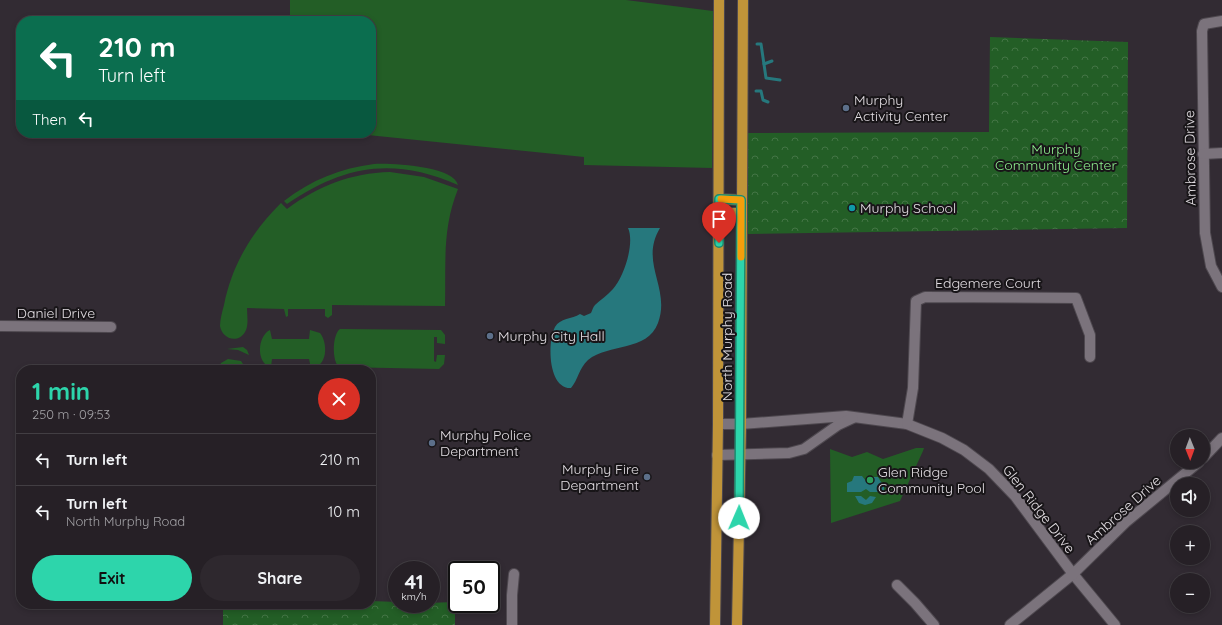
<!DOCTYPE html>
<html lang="en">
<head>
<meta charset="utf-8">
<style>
	:root { --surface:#262026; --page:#2e282e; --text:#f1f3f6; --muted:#a4a3a7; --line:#423e43; --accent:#2dd5ab }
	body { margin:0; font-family:Quicksand,sans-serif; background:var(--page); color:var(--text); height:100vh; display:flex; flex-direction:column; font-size:15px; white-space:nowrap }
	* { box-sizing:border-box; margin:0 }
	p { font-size:13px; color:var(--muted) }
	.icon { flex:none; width:22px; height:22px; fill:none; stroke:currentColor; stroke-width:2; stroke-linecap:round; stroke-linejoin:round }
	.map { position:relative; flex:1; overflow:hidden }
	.details { position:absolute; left:16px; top:365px; width:360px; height:244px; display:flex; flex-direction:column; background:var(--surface); border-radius:16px; box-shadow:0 2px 6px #0003,0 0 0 1px var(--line) }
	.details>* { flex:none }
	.top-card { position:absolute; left:16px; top:16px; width:360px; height:122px; border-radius:16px; box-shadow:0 2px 6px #0003,0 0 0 1px var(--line); background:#0b6e4f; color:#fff; overflow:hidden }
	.needle { width:26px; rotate:179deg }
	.fabs { position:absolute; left:1170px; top:429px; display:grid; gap:8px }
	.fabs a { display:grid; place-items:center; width:40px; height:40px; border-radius:50%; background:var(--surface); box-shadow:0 2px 6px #0003,0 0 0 1px var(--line); font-size:20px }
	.speed { position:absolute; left:388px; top:561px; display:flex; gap:8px; font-size:20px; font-weight:700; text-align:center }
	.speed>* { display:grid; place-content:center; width:52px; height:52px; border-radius:50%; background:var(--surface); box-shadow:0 2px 6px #0003,0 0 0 1px var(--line); line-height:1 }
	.speed small { font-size:10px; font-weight:400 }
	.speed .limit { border:2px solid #111; border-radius:6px; background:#fff; color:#111 }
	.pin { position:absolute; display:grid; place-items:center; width:34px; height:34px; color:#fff; margin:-41px -17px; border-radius:50% 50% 50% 0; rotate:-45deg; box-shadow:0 0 4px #0007 }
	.pin .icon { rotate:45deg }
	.me { position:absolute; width:44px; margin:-22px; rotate:1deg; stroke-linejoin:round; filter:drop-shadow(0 0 3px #0008) }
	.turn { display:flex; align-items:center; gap:14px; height:84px; padding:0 16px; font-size:18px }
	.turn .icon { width:52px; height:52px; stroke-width:2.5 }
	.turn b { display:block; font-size:28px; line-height:34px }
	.then { display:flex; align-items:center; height:38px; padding:0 16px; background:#0003; gap:8px; font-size:15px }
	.round { display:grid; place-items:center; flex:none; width:42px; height:42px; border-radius:21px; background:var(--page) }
	.headline { display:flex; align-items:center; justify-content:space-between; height:68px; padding:0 16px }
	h1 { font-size:24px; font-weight:700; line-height:30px; color:var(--accent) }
	.primary-button { display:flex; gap:8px; margin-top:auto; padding:8px 16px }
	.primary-button a { flex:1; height:46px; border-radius:24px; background:var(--accent); color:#111; font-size:16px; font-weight:700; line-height:46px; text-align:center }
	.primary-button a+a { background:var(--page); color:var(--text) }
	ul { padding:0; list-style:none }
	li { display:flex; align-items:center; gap:12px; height:52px; padding:0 16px; border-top:1px solid var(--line) }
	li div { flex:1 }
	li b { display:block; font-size:15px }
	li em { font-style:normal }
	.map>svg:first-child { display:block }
	.grass { fill:#235e26 }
	.forest { fill:url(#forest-crowns) }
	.water { fill:#26787d }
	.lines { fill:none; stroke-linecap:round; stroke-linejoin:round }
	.stream { stroke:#26787d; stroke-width:3 }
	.minor-casing { stroke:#4e484f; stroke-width:12 }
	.major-casing { stroke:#4e484f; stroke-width:12 }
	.minor { stroke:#7b737c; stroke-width:10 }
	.major { stroke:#c09439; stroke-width:10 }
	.route-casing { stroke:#1d8a6f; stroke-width:10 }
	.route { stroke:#2dd5ab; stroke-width:7 }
	.slow { stroke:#f59e0b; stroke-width:7 }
	.service-dot { fill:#5c6f8a; stroke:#181518; stroke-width:1.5 }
	.culture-dot { fill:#0f9aa8; stroke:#181518; stroke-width:1.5 }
	.leisure-dot { fill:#2e9e5b; stroke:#181518; stroke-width:1.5 }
	.labels { text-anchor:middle; stroke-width:4; stroke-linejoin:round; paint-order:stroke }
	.poi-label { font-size:14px; fill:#e2dde2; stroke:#181518; text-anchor:start }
	.park-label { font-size:14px; fill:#8eee8e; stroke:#181518 }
	.street-label { font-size:14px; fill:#e2dde2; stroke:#181518 }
</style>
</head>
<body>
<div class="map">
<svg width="1222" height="625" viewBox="0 0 1222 625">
	<defs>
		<pattern id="forest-crowns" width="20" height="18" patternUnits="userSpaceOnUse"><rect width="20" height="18" fill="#235e26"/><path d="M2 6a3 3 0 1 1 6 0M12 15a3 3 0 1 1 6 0" fill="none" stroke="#437545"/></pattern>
	</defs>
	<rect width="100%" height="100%" fill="#322b33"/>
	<g class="grass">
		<path d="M290 0H626L713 11 712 168 584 165V157L348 133H371V21H290Z"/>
		<path d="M374 164C391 163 454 166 458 185 393 157 345 165 287 204L284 201C311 180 341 168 374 164Z"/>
		<path d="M390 172 424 177 458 189C442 229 446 263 445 306L332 305V315L328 318 325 316V309H288V316L286 317 284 309 247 308C247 316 249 325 245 332 238 344 222 339 220 326 220 320 222 312 224 305 232 265 251 233 280 204L281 203 287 209C318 186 351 173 390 172Z"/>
		<path d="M340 329 441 330 445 335V344L437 343V337H434V361L436 362 437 355H445L444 364 439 369 339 367C332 361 332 335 340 329Z"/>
		<path d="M270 330 272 339H309L310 330 320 333C328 343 328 367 311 368L309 359H272L271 367C256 364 257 336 270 330Z"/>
		<path d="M243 347 247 350 249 355 238 350 227 349Z"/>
		<path d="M228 359 241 361 247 370H217L221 363Z"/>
		<path d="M916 448H924L923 451 900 501 831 523 830 449 852 457 867 452 883 459Z"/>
	</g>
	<g class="forest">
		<path d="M990 37 1128 42 1127 228 748 234V133L989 132Z"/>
		<path d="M371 601 397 602V604L455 602V625H223V604H371Z"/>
	</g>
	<g class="water">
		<path d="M628 228H660C639 263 671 288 658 323 647 352 609 343 588 360 579 368 578 380 571 388 548 389 547 342 555 327 560 318 572 319 580 314L584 316 591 313C592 311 593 307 595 305 600 300 608 295 613 289 624 277 635 243 628 228Z"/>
		<path d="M854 476H862L866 481 870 477H878L881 482 884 484V492H870L866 489 861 492H847V483L852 481Z"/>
		<path d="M855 496H861L866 500 870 496 876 497 872 503 865 505 859 503Z"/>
	</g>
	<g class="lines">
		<g class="stream">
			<path d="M757 44H761L766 78 780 80"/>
			<path d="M764 64 772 61"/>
			<path d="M756 91H761L763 100 768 102"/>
		</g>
		<g class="minor-casing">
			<g id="minor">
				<path d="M1222 21 1204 24 1202 31 1205 233 1211 266 1222 287"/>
				<path d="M1203 154 1222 153"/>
				<path d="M0 326 111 327"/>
				<path d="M718 424H741L846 416 907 424 942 438 964 450 989 469 1015 496 1073 574 1115 625"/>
				<path d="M907 424 913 388 916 301 925 297 1076 298 1090 335V357"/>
				<path d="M717 455 789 453 804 449 838 425 853 418"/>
				<path d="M1203 458 1222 438"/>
				<path d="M897 585 915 603 934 625"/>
				<path d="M512 625V595L514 574"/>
				<path d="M1010 625 1073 574 1126 522 1199 462"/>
			</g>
		</g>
		<g class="major-casing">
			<g id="major">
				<path d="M719 199 741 200"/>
				<path d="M719 213H741"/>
				<path d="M715 625 718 424 719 0"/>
				<path d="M737 625 741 424 743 0"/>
			</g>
		</g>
		<use href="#minor" class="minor"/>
		<use href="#major" class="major"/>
	</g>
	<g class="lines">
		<g class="route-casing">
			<path id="route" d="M719 243V199L741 200 739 518"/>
		</g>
		<use href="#route" class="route"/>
		<path class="slow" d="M721 199 741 200V257"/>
	</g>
	<g class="service-dot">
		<circle cx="846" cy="108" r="4"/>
		<circle cx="490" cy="336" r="4"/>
		<circle cx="432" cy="443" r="4"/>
		<circle cx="647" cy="477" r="4"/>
	</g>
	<circle class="culture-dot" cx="852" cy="208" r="4"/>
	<circle class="leisure-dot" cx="870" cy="480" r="4"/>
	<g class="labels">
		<g class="poi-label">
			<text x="854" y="105">Murphy<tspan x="854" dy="16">Activity Center</tspan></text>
			<text x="860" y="213">Murphy School</text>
			<text x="498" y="341">Murphy City Hall</text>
			<text x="440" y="440">Murphy Police<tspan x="440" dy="16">Department</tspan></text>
			<text x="639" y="474" text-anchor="end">Murphy Fire<tspan x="639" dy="16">Department</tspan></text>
			<text x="878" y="477">Glen Ridge<tspan x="878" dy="16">Community Pool</tspan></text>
		</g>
		<g class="park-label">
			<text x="1056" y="154">Murphy<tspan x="1056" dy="16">Community Center</tspan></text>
		</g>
		<g class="street-label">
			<text transform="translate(1190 158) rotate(-91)" y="5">Ambrose Drive</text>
			<text x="988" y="288">Edgemere Court</text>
			<text x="56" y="318">Daniel Drive</text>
			<text transform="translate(727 337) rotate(-90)" y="5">North Murphy Road</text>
			<text transform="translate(1039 509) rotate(52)" y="5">Glen Ridge Drive</text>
			<text transform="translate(1123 510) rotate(-42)" y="5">Ambrose Drive</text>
		</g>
	</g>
</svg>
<div class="fabs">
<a><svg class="needle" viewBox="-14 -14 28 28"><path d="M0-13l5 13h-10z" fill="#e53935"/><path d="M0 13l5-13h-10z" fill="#a4a3a7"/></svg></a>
<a><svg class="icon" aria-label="sound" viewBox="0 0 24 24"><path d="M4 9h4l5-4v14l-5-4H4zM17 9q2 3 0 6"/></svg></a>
<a>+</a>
<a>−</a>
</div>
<div class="speed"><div>41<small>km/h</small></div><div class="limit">50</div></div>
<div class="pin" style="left:719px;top:243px;background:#d93025"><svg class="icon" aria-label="arrive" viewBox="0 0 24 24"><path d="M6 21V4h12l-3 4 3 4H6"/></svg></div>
<svg class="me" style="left:739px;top:518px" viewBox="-20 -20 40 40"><circle r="19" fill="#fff"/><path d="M0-13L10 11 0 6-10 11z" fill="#2dd5ab"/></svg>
<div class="top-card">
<div class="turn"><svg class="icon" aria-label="left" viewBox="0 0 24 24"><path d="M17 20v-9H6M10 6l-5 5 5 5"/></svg><div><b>210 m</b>Turn left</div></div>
<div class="then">Then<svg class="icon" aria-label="left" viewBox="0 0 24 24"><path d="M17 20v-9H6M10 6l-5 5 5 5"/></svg></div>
</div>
<section class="details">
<div class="headline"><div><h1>1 min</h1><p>250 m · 09:53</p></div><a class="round" style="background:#d93025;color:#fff"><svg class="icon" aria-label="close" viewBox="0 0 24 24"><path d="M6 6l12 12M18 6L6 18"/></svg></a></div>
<ul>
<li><svg class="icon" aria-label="left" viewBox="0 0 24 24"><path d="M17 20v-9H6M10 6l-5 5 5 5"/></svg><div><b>Turn left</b></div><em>210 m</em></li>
<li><svg class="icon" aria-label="left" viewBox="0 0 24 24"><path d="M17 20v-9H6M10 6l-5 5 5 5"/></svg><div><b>Turn left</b><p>North Murphy Road</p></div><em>10 m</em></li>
</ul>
<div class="primary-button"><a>Exit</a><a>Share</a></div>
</section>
</div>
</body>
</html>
